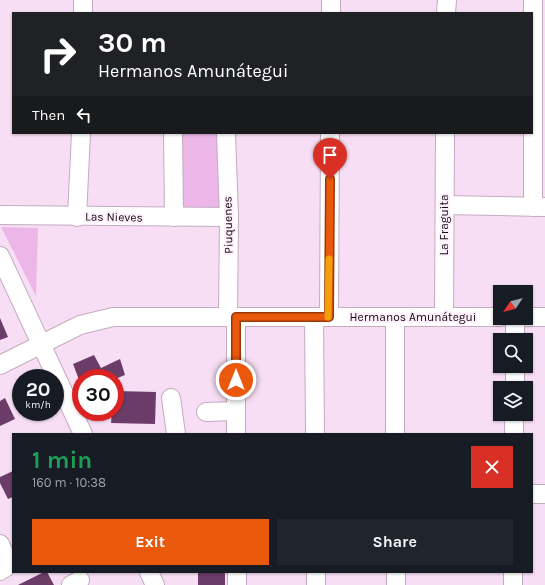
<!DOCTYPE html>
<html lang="en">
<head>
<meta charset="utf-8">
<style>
	:root { --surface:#171b24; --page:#20242c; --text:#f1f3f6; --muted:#9ea1a6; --accent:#ea580c }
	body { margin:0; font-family:Karla,sans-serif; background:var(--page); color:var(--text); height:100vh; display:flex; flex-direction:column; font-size:15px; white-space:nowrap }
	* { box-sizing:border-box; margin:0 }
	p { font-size:13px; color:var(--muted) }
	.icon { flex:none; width:22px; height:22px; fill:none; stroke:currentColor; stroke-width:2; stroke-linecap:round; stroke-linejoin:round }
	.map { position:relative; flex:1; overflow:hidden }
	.details { position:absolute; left:12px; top:433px; width:521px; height:140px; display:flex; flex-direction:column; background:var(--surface); border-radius:0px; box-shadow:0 1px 3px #0004 }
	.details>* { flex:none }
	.banner { position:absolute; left:12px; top:12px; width:521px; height:122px; border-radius:0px; box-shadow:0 1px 3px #0004; background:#202124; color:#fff; overflow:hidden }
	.needle { width:26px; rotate:235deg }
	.tools { position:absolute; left:493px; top:285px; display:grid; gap:8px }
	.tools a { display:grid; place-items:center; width:40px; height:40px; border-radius:0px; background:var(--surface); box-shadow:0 1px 3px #0004; font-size:20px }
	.speed { position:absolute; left:12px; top:369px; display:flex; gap:8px; font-size:20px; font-weight:700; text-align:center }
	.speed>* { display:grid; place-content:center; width:52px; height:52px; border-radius:50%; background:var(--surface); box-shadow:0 1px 3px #0004; line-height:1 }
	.speed small { font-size:10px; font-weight:400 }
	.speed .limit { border:6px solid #d22; background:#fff; color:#111 }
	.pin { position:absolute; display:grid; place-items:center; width:34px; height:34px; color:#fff; margin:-41px -17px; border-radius:50% 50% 50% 0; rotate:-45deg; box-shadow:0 0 4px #0007 }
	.pin .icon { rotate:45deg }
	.me { position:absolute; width:44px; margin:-22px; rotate:0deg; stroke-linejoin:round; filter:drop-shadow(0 0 3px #0008) }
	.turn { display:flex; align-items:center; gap:14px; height:84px; padding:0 20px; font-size:18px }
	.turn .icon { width:52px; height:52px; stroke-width:2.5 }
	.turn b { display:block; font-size:28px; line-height:34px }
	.then { display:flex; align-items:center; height:38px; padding:0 20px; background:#0003; gap:8px; font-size:15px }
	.round { display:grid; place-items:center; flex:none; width:42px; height:42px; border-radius:0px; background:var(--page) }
	.headline { display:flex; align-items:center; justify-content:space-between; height:68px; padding:0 20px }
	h1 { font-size:24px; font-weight:700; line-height:30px; color:#1e9e55 }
	.primary-button { display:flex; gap:8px; margin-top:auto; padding:8px 20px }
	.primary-button a { flex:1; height:46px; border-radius:0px; background:var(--accent); color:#fff; font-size:16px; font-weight:700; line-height:46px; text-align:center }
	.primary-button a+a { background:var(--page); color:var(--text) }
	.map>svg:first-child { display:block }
	.green { fill:#ecb7e8 }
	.building { fill:#6b3c68 }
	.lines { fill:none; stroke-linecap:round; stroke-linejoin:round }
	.minor-casing { stroke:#c3acc1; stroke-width:20 }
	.minor { stroke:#fff; stroke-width:18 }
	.route-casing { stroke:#983908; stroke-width:10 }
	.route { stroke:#ea580c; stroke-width:7 }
	.slow { stroke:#f59e0b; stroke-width:7 }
	.labels { text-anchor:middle; stroke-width:4; stroke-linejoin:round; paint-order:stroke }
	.street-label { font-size:12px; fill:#130b12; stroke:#feeffc }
</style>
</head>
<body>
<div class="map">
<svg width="545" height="585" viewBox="0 0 545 585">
	<rect width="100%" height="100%" fill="#f7def4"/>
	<g class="green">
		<path d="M178 133H219L221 215H179Z"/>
		<path d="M1 227 38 228 36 296Z"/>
	</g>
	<g class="building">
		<path d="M0 318 8 337 0 340Z"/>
		<path d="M94 355 101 368 120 359 125 375 115 379 81 378V385L73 364Z"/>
		<path d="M115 391 156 392 155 424 111 423 112 412H115Z"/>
		<path d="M5 398 15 419 0 426V401Z"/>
		<path d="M13 471V497L8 499 0 483V477Z"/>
		<path d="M44 572H47L54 585H18Z"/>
		<rect x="198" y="572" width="27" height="13"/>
	</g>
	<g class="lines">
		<g class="minor-casing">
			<g id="minor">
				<path d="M533 0V207"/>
				<path d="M83 13V0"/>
				<path d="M331 13V0"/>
				<path d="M446 13 447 0"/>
				<path d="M173 133 174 217"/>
				<path d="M226 133 229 217 228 317"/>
				<path d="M445 205 544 207"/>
				<path d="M0 215 229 217"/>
				<path d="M77 217 81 133"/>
				<path d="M0 256 83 434"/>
				<path d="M236 317V434"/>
				<path d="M314 317 315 434"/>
				<path d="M329 317 330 133"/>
				<path d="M395 317V434"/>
				<path d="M444 317 445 133"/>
				<path d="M526 317H545"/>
				<path d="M515 340V318"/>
				<path d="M0 365 80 325 113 317H500"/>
				<path d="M515 388V366"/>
				<path d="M171 398 176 434"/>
				<path d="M206 412 236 411"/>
				<path d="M514 434V414"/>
				<path d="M532 494H545"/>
				<path d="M0 544 8 563 6 567 0 571"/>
				<path d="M149 572 155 585"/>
				<path d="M237 572V585"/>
				<path d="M316 572V585"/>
				<path d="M396 572V585"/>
				<path d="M71 585 80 580"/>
				<path d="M513 585V572"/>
			</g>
		</g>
		<use href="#minor" class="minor"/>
	</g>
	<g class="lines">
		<g class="route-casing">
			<path id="route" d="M236 380V317H329L330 179"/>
		</g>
		<use href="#route" class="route"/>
		<path class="slow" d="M328 317 329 259"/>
	</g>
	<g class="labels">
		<g class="street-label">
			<text transform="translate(114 217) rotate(1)" y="4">Las Nieves</text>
			<text transform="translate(228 225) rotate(-91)" y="4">Piuquenes</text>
			<text transform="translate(444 225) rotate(-90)" y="4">La Fraguita</text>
			<text x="413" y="321">Hermanos Amunátegui</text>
		</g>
	</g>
</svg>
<div class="tools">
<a><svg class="needle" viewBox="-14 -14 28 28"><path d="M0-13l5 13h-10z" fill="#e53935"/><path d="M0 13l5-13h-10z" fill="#9ea1a6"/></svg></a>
<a><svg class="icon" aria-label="search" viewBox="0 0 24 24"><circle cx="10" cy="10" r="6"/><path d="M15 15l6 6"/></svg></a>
<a><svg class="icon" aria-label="layers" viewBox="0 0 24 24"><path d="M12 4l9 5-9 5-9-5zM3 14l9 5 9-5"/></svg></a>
</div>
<div class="speed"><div>20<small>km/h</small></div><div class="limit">30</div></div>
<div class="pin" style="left:330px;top:179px;background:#d93025"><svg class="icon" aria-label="arrive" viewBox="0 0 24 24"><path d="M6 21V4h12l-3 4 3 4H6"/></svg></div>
<svg class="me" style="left:236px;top:380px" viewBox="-20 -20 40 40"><circle r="17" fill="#ea580c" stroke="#fff" stroke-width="3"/><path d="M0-11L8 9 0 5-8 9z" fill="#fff"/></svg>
<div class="banner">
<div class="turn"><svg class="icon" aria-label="right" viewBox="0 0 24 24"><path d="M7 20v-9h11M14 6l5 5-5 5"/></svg><div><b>30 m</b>Hermanos Amunátegui</div></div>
<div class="then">Then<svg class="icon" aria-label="left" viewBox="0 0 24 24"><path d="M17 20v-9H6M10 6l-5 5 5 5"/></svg></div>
</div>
<section class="details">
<div class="headline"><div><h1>1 min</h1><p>160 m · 10:38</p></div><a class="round" style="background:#d93025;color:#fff"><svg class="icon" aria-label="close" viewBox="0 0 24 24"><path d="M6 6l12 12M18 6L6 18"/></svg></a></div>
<div class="primary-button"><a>Exit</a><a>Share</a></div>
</section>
</div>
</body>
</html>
